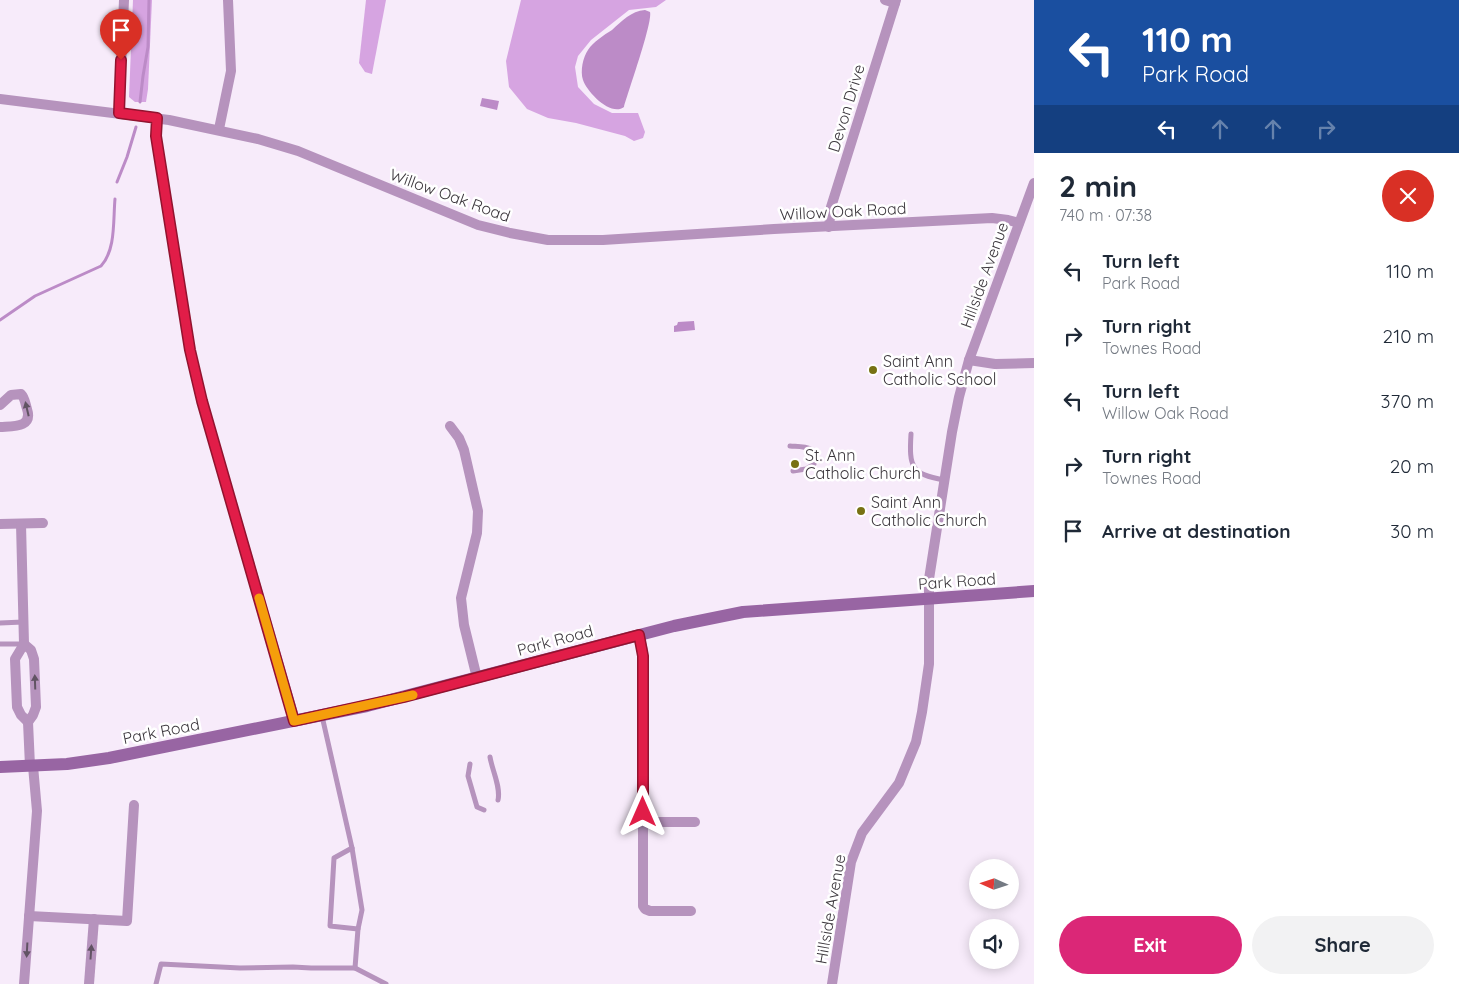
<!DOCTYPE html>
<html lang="en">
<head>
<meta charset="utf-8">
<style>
	:root { --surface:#fff; --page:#f2f2f3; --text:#1f2937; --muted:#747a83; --accent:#db2777 }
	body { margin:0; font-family:Quicksand,sans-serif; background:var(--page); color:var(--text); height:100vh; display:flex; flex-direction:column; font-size:19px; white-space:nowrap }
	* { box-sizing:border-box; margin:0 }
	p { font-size:16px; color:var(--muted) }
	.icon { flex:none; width:28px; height:28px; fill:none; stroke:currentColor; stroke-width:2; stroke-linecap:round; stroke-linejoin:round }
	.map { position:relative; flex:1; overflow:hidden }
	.side { display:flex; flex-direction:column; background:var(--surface); width:425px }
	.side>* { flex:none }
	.hud { background:#1a4fa0; color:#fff; overflow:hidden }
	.needle { width:32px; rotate:273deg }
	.buttons { position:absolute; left:969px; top:859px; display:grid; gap:10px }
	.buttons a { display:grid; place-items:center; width:50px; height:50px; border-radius:50%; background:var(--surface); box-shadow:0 2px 12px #0003; font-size:25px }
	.pin { position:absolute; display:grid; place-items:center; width:42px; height:42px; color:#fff; margin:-51px -21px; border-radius:50% 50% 50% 0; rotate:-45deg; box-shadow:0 0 5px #0007 }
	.pin .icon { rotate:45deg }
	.me { position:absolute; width:55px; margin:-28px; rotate:0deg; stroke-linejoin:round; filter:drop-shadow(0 0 4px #0008) }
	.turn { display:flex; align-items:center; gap:18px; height:105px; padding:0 25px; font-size:22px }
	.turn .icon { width:65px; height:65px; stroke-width:2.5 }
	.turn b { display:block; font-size:35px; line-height:42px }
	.lanes { display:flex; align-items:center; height:48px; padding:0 25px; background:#0003; justify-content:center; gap:25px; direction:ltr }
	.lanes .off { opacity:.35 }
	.round { display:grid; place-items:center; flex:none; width:52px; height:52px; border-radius:26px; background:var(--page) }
	.headline { display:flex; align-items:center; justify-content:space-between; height:85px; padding:0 25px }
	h1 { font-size:30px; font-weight:700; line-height:38px }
	.action { display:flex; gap:10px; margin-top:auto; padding:10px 25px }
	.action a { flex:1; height:58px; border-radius:30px; background:var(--accent); color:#fff; font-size:20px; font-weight:700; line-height:58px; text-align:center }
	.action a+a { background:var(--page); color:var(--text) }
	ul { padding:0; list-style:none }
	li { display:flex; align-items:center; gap:15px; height:65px; padding:0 25px }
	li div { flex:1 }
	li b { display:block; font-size:19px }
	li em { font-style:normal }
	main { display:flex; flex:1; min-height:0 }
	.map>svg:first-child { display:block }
	.forest { fill:#d6a4e1 }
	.water { fill:#bc8bc7 }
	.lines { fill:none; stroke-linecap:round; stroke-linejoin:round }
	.stream { stroke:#bc8bc7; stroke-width:3 }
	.service { stroke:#b693bd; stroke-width:5 }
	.minor { stroke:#b693bd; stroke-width:10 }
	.secondary { stroke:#9865a3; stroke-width:12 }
	.oneway { fill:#615363 }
	.route-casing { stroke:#92132f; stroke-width:12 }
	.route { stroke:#e11d48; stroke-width:9 }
	.slow { stroke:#f59e0b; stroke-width:9 }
	.poi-dot { fill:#777113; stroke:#fff; stroke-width:2 }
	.labels { text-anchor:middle; stroke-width:5; stroke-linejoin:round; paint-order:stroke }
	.street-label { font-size:16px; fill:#3c373d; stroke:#fff }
	.poi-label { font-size:16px; fill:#3c373d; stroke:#fff; text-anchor:start }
</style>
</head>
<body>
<main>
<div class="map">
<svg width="1034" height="984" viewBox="0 0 1034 984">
	<rect width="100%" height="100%" fill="#f7ebfa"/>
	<g class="forest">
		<path d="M133 0H152L148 89 146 102H135L129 97Z"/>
		<path d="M366 0H386L372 74 365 72 359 63Z"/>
		<path d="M521 0H666L656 7 629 10 591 40 578 56 575 67 578 87 594 104 612 113H638L645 132 643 138 634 141 625 136 576 123 548 118 527 109 509 87 506 61Z"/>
	</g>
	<g class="water">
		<path d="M645 10 650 12C653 22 628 92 624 107 611 117 587 92 583 80 580 71 583 57 588 50 593 42 604 35 612 30 622 21 631 11 645 10Z"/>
		<path d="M482 98 499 101 497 110 480 106Z"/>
		<path d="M694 321 695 330 674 332V326L677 325 678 322Z"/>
	</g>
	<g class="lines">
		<g class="stream">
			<path d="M140 102 143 76 148 47 149 0"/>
			<path d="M117 182 127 157 136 127"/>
			<path d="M0 320 35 296 101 266C116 250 113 220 115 199"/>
		</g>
		<g class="service">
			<path d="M911 434C909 467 911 474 944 480"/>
			<path d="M790 446C803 447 819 445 814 464L806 469 793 471"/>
			<path d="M0 623 23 622"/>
			<path d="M0 644H24"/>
			<path d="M322 716 352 848 362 910 358 929 355 968"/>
			<path d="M490 757C492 770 501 787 498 800"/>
			<path d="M470 764 468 776 477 807 484 810"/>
			<path d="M352 848 334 858 330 926 358 929"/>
			<path d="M156 984 161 964 240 968 293 967 311 968H355L386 984"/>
		</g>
		<g class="minor">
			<path d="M885 0 895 3"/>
			<path d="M0 99 169 120 258 139 298 151 478 225 510 233 548 240H603L774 229 992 218 1008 220 1019 223"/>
			<path d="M119 113 124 0"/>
			<path d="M157 118 156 136 190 351 202 401 295 721"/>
			<path d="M219 129 231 71 228 0"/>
			<path d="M829 227 831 207 896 0"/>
			<path d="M969 360 995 364 1034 363"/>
			<path d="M0 405 11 395 21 394C25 398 25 403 27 409 33 428 13 426 0 427"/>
			<path d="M450 426 459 438 464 450 478 511 477 533 461 598 464 625 477 678"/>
			<path d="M0 524 43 523"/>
			<path d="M21 524 24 644"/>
			<path d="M639 635 643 651V906L645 909 650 911H691"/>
			<path d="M24 644 31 650 34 659 36 707 33 715 28 722 30 766"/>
			<path d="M24 644 15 659 17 707 21 715 28 722"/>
			<path d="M643 822H695"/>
			<path d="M29 916 127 921 134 805"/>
			<path d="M24 984 37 811 33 766"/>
			<path d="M89 984 94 919"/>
			<path d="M832 984 851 862 862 833 899 783 916 742 922 712 929 664V579L952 432 959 397 969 360 1034 183"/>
		</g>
		<path class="secondary" d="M0 767 67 764 109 758 367 706 674 626 743 612 1034 591"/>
	</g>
	<defs><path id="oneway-solid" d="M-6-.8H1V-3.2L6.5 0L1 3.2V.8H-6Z" transform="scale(1.25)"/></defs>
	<g class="oneway">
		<use href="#oneway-solid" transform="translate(27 409) rotate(-103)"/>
		<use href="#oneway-solid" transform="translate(35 682) rotate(-92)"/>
		<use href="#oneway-solid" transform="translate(27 950) rotate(93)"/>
		<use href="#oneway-solid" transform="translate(91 952) rotate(-86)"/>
	</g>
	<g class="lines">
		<g class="route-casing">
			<path id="route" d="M121 60 119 113 157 118 156 136 190 350 202 401 294 721 404 697 639 635 643 656V812"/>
		</g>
		<use href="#route" class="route"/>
		<path class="slow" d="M259 598 294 721 413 695"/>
	</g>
	<g class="poi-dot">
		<circle cx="873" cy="370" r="5"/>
		<circle cx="795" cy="464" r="5"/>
		<circle cx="861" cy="511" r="5"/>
	</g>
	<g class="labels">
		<g class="street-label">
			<text transform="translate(846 108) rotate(-73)" y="6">Devon Drive</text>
			<text transform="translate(450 195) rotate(20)" y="6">Willow Oak Road</text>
			<text transform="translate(843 211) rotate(-3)" y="6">Willow Oak Road</text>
			<text transform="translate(984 275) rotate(-70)" y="6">Hillside Avenue</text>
			<text transform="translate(957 581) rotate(-4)" y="6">Park Road</text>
			<text transform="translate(555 640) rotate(-15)" y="6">Park Road</text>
			<text transform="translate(161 731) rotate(-11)" y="6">Park Road</text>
			<text transform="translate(830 909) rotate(-80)" y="6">Hillside Avenue</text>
		</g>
		<g class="poi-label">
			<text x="883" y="367">Saint Ann<tspan x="883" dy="18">Catholic School</tspan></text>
			<text x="805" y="461">St. Ann<tspan x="805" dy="18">Catholic Church</tspan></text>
			<text x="871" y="508">Saint Ann<tspan x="871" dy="18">Catholic Church</tspan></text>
		</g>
	</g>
</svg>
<div class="buttons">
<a><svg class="needle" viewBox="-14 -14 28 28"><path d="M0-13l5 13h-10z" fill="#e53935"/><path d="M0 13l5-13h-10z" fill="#747a83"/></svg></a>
<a><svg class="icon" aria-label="sound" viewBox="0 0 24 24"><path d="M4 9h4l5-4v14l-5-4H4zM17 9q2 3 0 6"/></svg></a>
</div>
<div class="pin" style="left:121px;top:60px;background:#d93025"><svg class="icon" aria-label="arrive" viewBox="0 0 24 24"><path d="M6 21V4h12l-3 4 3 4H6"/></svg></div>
<svg class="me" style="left:643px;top:812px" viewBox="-20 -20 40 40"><path d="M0-17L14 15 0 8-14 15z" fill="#e11d48" stroke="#fff" stroke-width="4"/></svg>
</div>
<section class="side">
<div class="hud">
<div class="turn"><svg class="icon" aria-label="left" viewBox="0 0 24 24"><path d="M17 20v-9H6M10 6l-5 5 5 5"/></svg><div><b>110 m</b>Park Road</div></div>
<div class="lanes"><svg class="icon" aria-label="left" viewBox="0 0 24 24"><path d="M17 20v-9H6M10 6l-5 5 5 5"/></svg><svg class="icon off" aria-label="ahead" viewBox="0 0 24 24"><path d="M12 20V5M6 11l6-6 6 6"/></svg><svg class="icon off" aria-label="ahead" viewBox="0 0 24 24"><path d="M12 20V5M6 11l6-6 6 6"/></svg><svg class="icon off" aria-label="right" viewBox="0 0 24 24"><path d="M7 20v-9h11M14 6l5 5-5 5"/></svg></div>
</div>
<div class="headline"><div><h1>2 min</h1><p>740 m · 07:38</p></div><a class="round" style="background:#d93025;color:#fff"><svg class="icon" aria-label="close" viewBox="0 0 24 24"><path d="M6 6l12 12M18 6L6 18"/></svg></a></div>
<ul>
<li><svg class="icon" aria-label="left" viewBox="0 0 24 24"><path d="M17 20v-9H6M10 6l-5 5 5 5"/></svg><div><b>Turn left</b><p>Park Road</p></div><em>110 m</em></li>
<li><svg class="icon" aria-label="right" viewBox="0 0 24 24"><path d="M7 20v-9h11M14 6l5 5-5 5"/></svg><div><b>Turn right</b><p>Townes Road</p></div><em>210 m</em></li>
<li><svg class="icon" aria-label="left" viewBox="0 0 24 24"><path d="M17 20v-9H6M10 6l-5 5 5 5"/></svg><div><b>Turn left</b><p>Willow Oak Road</p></div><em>370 m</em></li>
<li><svg class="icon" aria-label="right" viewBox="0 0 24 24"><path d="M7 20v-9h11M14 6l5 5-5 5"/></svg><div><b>Turn right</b><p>Townes Road</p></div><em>20 m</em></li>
<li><svg class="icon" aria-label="arrive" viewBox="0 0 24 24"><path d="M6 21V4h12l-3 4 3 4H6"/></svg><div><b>Arrive at destination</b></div><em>30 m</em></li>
</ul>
<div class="action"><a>Exit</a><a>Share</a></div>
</section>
</main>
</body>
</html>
